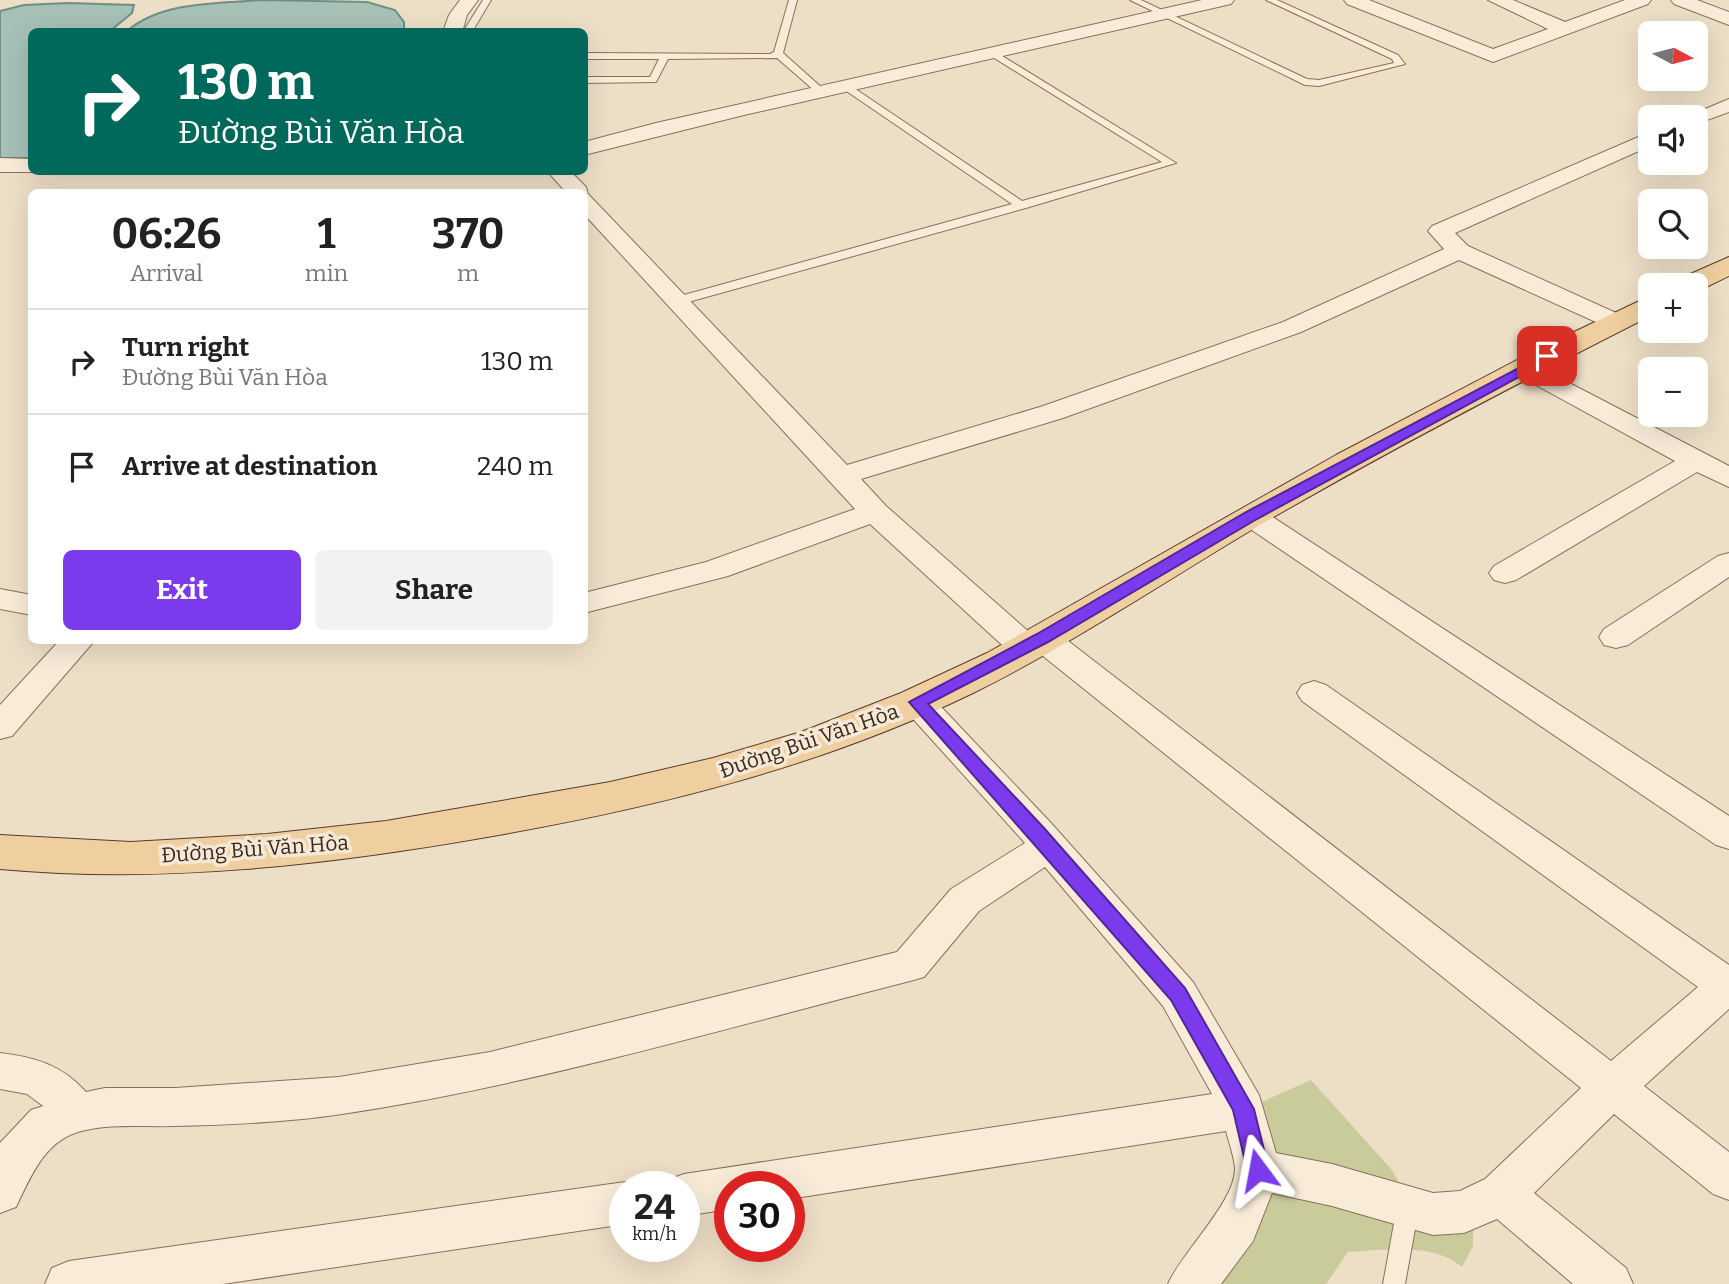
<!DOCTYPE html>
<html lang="en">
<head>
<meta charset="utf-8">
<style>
	:root { --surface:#fff; --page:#f2f2f2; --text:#222; --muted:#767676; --line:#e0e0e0; --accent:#7c3aed }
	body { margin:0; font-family:Bitter,serif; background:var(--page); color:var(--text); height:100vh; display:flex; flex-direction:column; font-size:26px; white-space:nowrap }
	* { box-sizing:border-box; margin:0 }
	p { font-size:23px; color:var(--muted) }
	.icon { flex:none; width:38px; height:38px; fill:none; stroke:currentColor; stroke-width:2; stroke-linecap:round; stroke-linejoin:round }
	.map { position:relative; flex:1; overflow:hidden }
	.side { position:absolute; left:28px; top:189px; width:560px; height:455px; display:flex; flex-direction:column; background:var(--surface); border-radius:10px; box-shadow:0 7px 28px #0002 }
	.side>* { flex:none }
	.guide { position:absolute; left:28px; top:28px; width:560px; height:147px; border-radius:10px; box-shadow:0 7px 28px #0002; background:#00695c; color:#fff; overflow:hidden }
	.needle { width:46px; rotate:97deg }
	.tools { position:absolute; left:1638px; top:21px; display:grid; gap:14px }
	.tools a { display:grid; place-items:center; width:70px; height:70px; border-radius:10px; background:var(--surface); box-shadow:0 7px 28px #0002; font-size:35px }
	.speed { position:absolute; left:609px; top:1171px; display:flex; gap:14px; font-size:35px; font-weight:700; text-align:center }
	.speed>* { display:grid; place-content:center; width:91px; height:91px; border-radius:50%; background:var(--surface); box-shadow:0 7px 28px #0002; line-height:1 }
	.speed small { font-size:18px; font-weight:400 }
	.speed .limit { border:10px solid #d22; background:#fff; color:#111 }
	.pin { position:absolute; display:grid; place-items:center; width:60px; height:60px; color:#fff; margin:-30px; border-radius:14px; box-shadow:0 4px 10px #0006 }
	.me { position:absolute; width:77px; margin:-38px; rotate:347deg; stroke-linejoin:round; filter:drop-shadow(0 0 5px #0008) }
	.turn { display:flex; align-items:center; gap:24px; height:147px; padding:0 35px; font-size:32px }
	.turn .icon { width:91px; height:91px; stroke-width:2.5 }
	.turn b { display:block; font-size:49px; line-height:60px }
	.eta { display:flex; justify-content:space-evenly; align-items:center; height:119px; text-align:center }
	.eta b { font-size:42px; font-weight:700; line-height:49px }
	.button { display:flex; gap:14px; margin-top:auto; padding:14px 35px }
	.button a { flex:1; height:80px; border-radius:10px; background:var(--accent); color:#fff; font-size:28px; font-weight:700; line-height:80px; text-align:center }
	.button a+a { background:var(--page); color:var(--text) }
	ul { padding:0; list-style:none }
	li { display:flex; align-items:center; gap:21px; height:105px; padding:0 35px; border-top:2px solid var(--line) }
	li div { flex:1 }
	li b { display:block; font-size:26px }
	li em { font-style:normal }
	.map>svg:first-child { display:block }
	.green { fill:#cacb9a }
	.water { fill:#a7c1b7; stroke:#6e8f84; stroke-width:2 }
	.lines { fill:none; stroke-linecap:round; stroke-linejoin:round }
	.service-casing { stroke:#88705c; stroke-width:2 }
	.minor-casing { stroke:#88705c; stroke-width:2 }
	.primary-casing { stroke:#563e30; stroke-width:2 }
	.service { fill:#f8ecd9; fill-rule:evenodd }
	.minor { fill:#f8ecd9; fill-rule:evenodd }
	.primary { fill:#efcf9f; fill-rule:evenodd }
	.route { fill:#7c3aed; stroke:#51269a; stroke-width:2 }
	.labels { text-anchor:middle; stroke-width:7; stroke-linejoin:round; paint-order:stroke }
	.street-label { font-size:21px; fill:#39291f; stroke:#f5e9d5 }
</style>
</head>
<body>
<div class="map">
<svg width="1729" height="1284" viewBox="0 0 1729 1284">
	<rect width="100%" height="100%" fill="#eddec6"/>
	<path class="green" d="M1311 1080 1392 1170 1421 1224 1473 1225V1246L1462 1267C1433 1242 1385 1250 1348 1252L1326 1284H1211L1255 1105Z"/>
	<g class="water">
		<path d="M261 0 367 2 395 10 404 22V31H127C162 1 217 4 261 0Z"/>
		<path d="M68 3 134 5 132 13 110 31 32 32 31 158H0V11L24 5Z"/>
	</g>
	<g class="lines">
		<g class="service-casing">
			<g id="service">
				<path d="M483 0H491L472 32H463Z"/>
				<path d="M789 0H797L783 53 821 87V91H815L777 58 668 59 656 82 584 83V77H650L659 59H584V53L770 54 774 52Z"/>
				<path d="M1130 0H1141L1307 79 1319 80 1394 63 1392 59 1266 0H1277L1398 55 1405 64 1319 86 1305 85Z"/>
				<path d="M994 51 1176 163 1026 208 681 304H673V298L1012 204 839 86V82H845L1022 201 1162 162 991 56 989 54Z"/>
				<path d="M1408 1197 1416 1200 1419 1207 1405 1284H1383L1397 1207 1400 1200Z"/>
			</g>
		</g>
		<g class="minor-casing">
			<g id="minor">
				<path d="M460 0H478L467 15 462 32H443L449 15Z"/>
				<path d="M1202 0H1234L1231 4 744 115 584 155V142L656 123Z"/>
				<path d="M1344 0H1369L1493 49 1548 29 1488 0H1513L1565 22 1625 0H1651L1648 4 1493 62 1347 4Z"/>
				<path d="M1671 0H1697L1729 12V25L1674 4Z"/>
				<path d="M1729 99V112L1696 124V117H1686Z"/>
				<path d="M1650 132V146L1455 233 1468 246 1625 317 1629 322 1625 327H1607L1459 260 1301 332 1063 418 861 479 886 506 1029 632 1042 627 1054 630 1611 1061 1698 987 1302 701 1297 693 1302 685 1314 681 1326 685 1729 965V1009L1644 1086 1729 1152V1200L1713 1194 1614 1114 1534 1193 1626 1268 1633 1284H1573L1497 1219 1464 1233 1433 1235 1332 1206 1272 1193 1253 1241 1221 1284H1168C1182 1252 1236 1201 1235 1168 1234 1156 1229 1143 1226 1131L789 1199V1186H730V1209L684 1216V1186H665L668 1180 684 1174 1212 1094 1163 1006 1045 867 979 911 924 977 910 981C722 1029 534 1085 342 1114 290 1122 225 1125 173 1126 141 1127 109 1123 78 1132 44 1142 30 1178 16 1207L0 1213V1143L31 1110 43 1106 27 1094 0 1089V1053C35 1057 62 1065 86 1092L105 1088H175L339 1077 490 1052 897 952 951 889 1025 843 905 710 900 702 905 694 917 690 929 694 1051 823 1193 982 1259 1095 1276 1153 1332 1164 1433 1193 1460 1191 1485 1179 1581 1088 1038 652 1025 658 1013 655 870 524 728 576 584 613V593L706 562 855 509 584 214V192H566L548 172H571L586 187 588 194 847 465 1043 406 1283 322 1444 249 1428 231 1432 226Z"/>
				<path d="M0 158 32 159V172H37H0Z"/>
				<path d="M1525 360 1729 466V487L1697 472 1516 580 1505 583 1494 580 1489 573 1494 566 1675 461 1516 374 1512 368 1516 362Z"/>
				<path d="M1251 507 1262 510 1729 816V849L1716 845 1240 522 1236 516 1240 510Z"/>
				<path d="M1729 553V577L1628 645 1616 648 1604 645 1599 637 1604 629 1718 556Z"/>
				<path d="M0 589 32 595V615L0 609Z"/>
				<path d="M60 640H95L12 736 0 739V705Z"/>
				<path d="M625 1182 637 1186H625V1224L223 1284H45L52 1268 69 1261Z"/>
			</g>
		</g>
		<g class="primary-casing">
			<g id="primary">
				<path d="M1729 257V276L1696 292V285H1675L1679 279Z"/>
				<path d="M1650 296V316C1520 382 1391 449 1265 522 1168 579 1074 643 973 693 820 767 654 808 487 837 327 865 163 884 0 869V835L131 842 267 834 386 821 610 782 713 758 801 732 901 693 987 653 1336 455 1538 349Z"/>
			</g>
		</g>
		<use href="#service" class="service"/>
		<use href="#minor" class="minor"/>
		<use href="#primary" class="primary"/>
	</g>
	<path class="route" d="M1547 353 1554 356 1552 359 1257 519 1048 642 928 704 1044 828 1185 988 1254 1109 1269 1170 1265 1177 1258 1180 1250 1177 1247 1170 1233 1110 1171 1000 909 702 1037 634 1246 512Z"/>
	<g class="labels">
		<g class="street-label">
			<text transform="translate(809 741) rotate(-19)" y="7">Đường Bùi Văn Hòa</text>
			<text transform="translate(255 849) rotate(-4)" y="7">Đường Bùi Văn Hòa</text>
		</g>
	</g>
</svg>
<div class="tools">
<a><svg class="needle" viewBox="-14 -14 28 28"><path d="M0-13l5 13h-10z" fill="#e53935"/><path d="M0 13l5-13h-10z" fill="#767676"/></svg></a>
<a><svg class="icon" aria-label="sound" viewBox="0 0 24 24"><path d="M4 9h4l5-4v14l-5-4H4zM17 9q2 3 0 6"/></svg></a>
<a><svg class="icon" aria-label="search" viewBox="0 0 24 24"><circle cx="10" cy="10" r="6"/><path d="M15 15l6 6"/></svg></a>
<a>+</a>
<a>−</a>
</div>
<div class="speed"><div>24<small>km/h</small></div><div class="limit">30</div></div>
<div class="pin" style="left:1547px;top:356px;background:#d93025"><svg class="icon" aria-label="arrive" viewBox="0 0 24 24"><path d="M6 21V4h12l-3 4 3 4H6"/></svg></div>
<svg class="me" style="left:1258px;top:1170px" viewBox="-20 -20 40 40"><path d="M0-17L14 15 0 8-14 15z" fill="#7c3aed" stroke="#fff" stroke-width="4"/></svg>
<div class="guide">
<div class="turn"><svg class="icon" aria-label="right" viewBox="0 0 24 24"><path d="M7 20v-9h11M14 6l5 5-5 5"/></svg><div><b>130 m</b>Đường Bùi Văn Hòa</div></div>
</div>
<section class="side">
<div class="eta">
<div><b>06:26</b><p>Arrival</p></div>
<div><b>1</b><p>min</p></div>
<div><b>370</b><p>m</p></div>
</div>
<ul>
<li><svg class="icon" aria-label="right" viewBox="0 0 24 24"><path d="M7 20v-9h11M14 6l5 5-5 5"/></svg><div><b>Turn right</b><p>Đường Bùi Văn Hòa</p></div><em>130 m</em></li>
<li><svg class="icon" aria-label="arrive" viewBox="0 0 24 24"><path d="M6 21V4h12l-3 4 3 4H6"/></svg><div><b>Arrive at destination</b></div><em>240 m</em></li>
</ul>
<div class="button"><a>Exit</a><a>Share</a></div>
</section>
</div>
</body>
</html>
